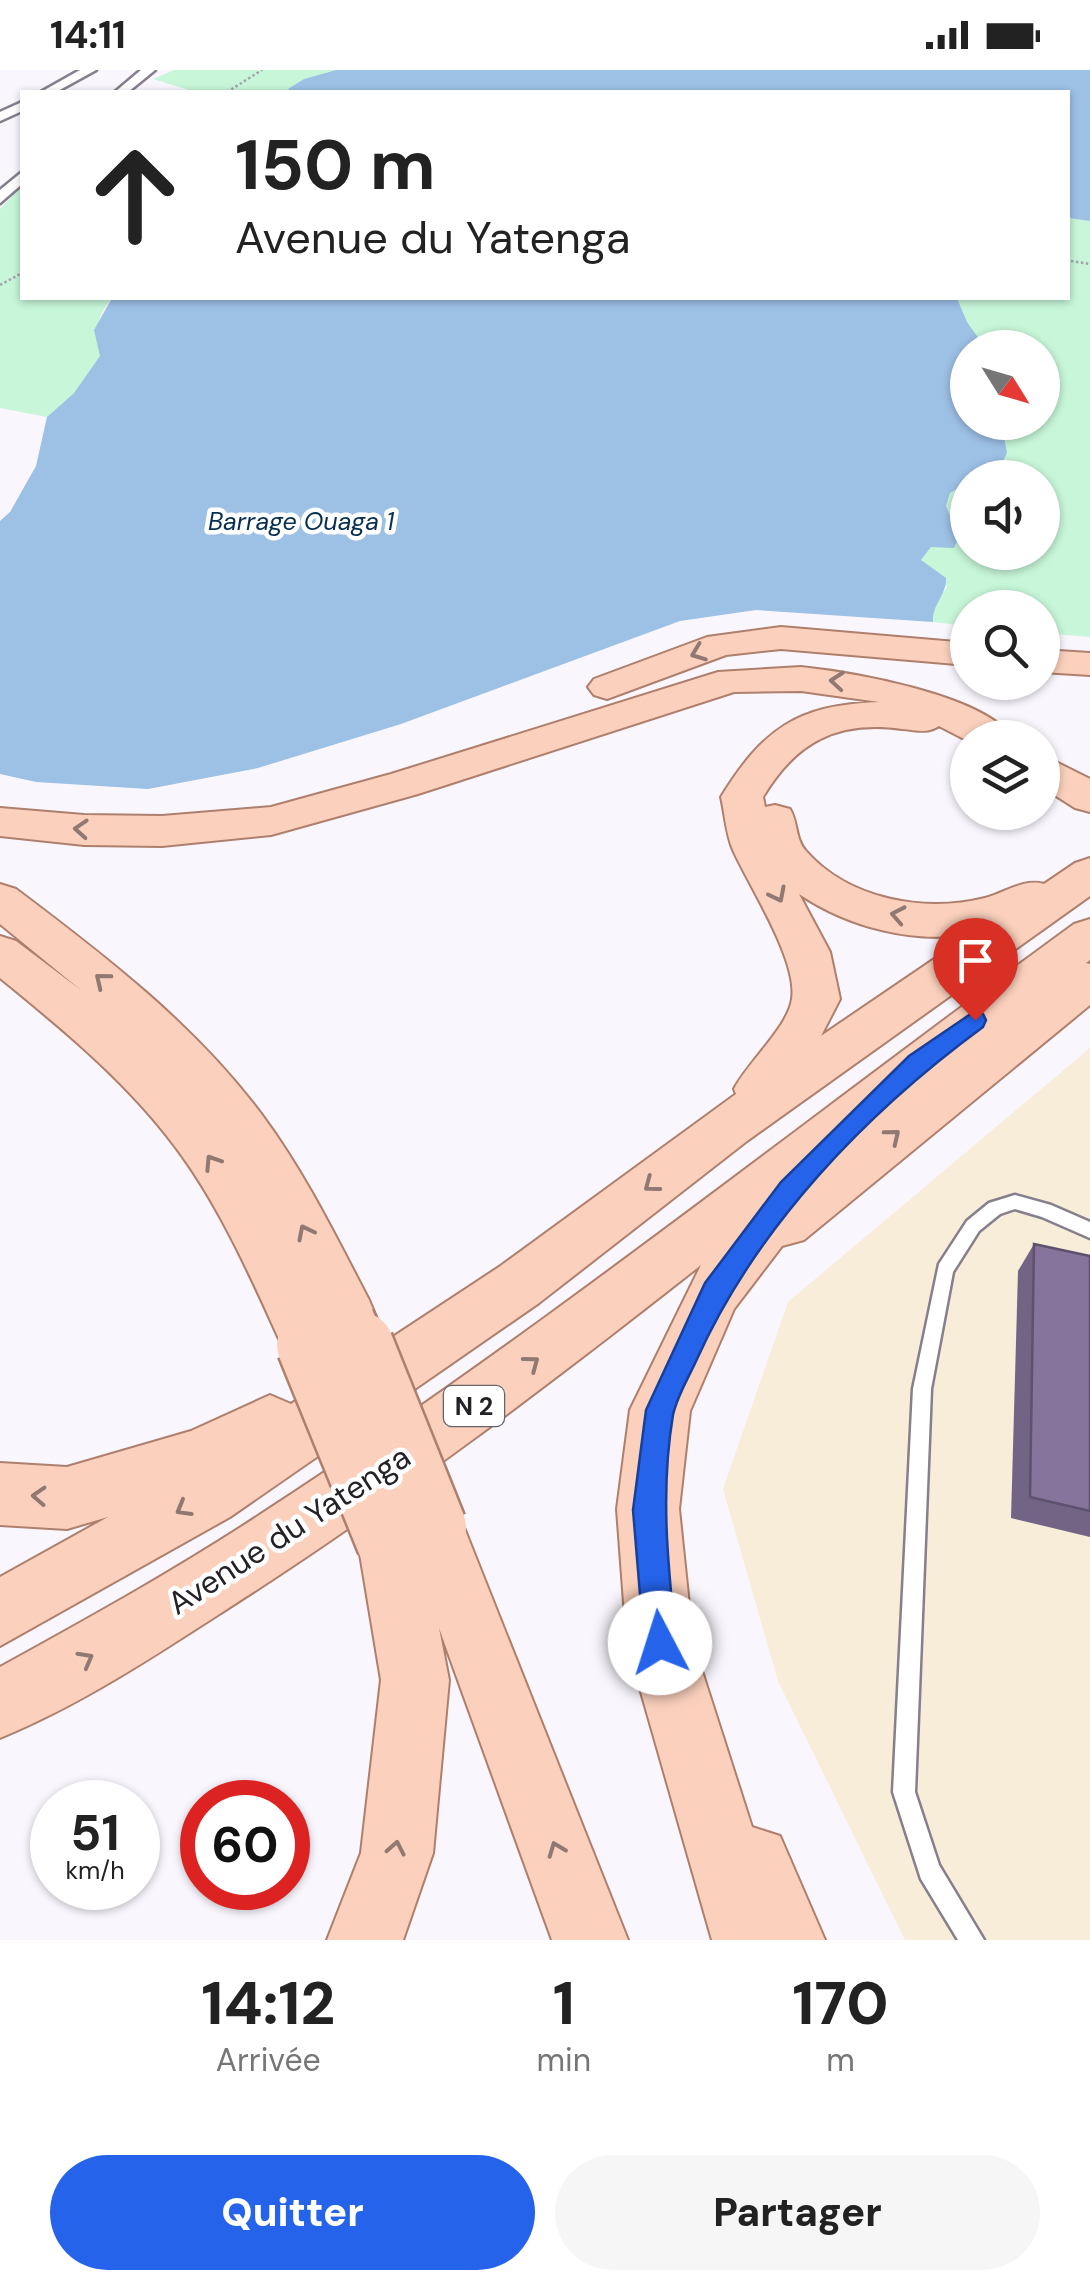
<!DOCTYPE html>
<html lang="fr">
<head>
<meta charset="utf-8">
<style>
	:root { --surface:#fff; --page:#f6f6f6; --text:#222; --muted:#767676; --accent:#2563eb }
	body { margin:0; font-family:"DM Sans",sans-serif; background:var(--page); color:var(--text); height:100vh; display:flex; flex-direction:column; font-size:38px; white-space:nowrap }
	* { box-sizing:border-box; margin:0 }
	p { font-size:32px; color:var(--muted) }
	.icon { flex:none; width:55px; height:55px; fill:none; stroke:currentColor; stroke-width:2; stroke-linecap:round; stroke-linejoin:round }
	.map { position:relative; height:1870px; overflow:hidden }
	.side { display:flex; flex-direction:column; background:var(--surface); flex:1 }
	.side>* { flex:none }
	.guide { position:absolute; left:20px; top:20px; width:1050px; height:210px; border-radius:0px; box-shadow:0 2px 8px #0004; background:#fff; color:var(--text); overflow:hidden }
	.needle { width:65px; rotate:127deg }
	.controls { position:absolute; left:950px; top:260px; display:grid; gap:20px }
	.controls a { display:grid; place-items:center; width:110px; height:110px; border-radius:50%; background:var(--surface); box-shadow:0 2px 8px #0004; font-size:50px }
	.speed { position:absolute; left:30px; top:1710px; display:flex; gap:20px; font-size:50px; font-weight:700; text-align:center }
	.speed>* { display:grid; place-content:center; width:130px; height:130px; border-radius:50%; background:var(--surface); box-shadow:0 2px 8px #0004; line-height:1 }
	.speed small { font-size:25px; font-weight:400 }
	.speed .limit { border:15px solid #d22; background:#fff; color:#111 }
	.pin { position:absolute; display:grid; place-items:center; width:85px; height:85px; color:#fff; margin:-102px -42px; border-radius:50% 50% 50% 0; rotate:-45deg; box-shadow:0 0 10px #0007 }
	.pin .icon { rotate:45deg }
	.me { position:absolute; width:110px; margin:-55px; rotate:355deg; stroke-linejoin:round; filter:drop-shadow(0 0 8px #0008) }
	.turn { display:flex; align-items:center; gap:35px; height:210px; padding:0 50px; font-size:45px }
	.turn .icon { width:130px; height:130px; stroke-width:2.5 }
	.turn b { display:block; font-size:70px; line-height:85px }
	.eta { display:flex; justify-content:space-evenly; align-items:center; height:170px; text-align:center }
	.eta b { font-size:60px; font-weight:800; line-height:70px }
	.primary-button { display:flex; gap:20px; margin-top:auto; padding:20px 50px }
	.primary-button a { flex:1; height:115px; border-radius:60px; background:var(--accent); color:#fff; font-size:40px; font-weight:800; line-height:115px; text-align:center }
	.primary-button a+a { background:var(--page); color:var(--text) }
	.status { display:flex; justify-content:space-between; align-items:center; height:70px; padding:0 50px; background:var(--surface); direction:ltr }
	.status svg { height:28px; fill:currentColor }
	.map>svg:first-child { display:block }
	.industrial { fill:#f7edd8 }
	.green { fill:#c7f6d8 }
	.water { fill:#9dc0e5 }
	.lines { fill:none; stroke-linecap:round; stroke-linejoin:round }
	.lane-casing { stroke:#867f8e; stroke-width:5 }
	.street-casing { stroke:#867f8e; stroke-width:5 }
	.primary-casing { stroke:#ae7f6c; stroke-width:4 }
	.path { stroke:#a4a1a8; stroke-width:2.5; stroke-dasharray:2.5 2.5; stroke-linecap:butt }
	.lane { fill:#fff; fill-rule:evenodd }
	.street { fill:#fff; fill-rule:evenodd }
	.primary { fill:#fbd1bd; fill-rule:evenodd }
	.primary-bridge-far1-casing { stroke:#ae7f6c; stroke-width:55; stroke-linecap:butt }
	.primary-bridge-casing { stroke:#ae7f6c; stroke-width:71; stroke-linecap:butt }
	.primary-bridge-far1 { stroke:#fbd1bd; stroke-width:50 }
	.primary-bridge { stroke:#fbd1bd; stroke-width:66 }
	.wall { fill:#736486 }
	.building { fill:#86749c; stroke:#5e516d; stroke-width:2.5 }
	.oneway { stroke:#907972 }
	.route { fill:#2563eb; stroke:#184099; stroke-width:2.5 }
	.labels { text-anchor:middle; stroke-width:9; stroke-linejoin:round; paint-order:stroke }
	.far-water-label { font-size:25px; font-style:italic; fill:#072f51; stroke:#fff }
	.shield { fill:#fff; stroke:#666468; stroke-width:2.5 }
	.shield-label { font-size:25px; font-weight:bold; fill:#242127 }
	.near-street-label { font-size:32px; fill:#242127; stroke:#fff }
</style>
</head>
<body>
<div class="status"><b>14:11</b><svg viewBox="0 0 49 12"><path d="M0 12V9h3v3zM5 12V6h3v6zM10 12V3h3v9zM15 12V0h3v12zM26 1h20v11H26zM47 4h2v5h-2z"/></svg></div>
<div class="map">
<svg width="1090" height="1870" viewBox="0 0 1090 1870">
	<rect width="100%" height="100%" fill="#f9f6fd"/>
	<path class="industrial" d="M1090 978V1870H905L778 1611 723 1419 788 1232Z"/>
	<g class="green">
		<path d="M174 0H336L304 9 289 19 293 22H195L153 9Z"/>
		<path d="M22 116V228H112C97 245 94 264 101 286L74 323 47 347 0 338V139Z"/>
		<path d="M1068 148 1090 151V567L1043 563 1042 538H968L967 556 933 552 932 539 947 517 921 490 931 477 958 467 946 436 950 423 967 413 968 482H1042V408L977 407 998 397 1007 382 1001 353 1042 352V278L985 277 967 252 957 228H1068Z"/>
	</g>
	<g class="water">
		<path d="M336 0H1090V151L1068 148V22H293L288 19 304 9Z"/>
		<path d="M112 228H957L967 252 985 277 968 278V352L1001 353 1007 382C1003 398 983 408 968 408L967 413 950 423 946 436 959 467 954 478 931 477 921 490 946 508C947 525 932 534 933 552L756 540 680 551 401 654 258 698 148 719 36 712 0 704V451L10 442 36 396 47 347 74 323 100 286 94 260Z"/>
	</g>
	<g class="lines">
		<g class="lane-casing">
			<path id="lane" d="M1015 1125 1051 1135 1090 1152V1168L1042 1147 1015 1139 1000 1144 979 1161 953 1202 931 1319 915 1722 939 1795 984 1870H958L921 1809 893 1722 913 1319 939 1194 967 1151 989 1133Z"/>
		</g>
		<g class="street-casing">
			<g id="street">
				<path d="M80 0H96L56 22H41Z"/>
				<path d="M141 0H155L128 22H115Z"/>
				<path d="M22 32V41L0 51V42Z"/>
				<path d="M22 102V114L0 133V120Z"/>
			</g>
		</g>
		<g class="primary-casing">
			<g id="primary">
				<path d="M781 557 968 573V595L781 579 726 585 607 629 594 625 588 617 594 609 707 567Z"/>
				<path d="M1042 580 1090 583V605L1042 602Z"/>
				<path d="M801 597C850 602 985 625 1012 668H968V671L939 656C927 664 917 660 902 659 837 650 796 672 763 727L765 737 775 735 790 739C798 752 795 769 806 781 849 830 925 843 985 828 1005 823 1023 808 1044 814L1075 793 1090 788V826L747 1071 539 1233 230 1447 0 1576V1507L108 1447 67 1459 0 1455V1393L67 1397 191 1361 270 1325 291 1334 499 1197 736 1024 734 1019C748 992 788 957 792 929 798 890 749 816 733 780 726 764 725 744 721 727 763 659 797 635 879 632L801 621 734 622 418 724 271 765 162 776 84 775 0 766V738L84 745 162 746 271 737 391 704 718 602ZM799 824C848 857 913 874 971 864L821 966 840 929 830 882Z"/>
				<path d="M1042 685 1090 709V742L1075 738 1042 717Z"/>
				<path d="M0 814 16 819C105 886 195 955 262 1045 305 1103 336 1167 369 1230L377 1249 369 1268 349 1275 336 1271 328 1289 308 1297 288 1289C254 1214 219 1131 167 1066 120 1006 59 956 0 908V866L16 871 82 921 0 854Z"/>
				<path d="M1090 849V890L1086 893 1090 894V935L804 1170 782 1176 734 1239 690 1341 679 1439 693 1573 752 1757 780 1766 825 1870H712L627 1573 617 1439 630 1340 701 1195C546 1317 390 1435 224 1541 153 1587 78 1636 0 1668V1597C91 1547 181 1497 267 1440 546 1258 805 1050 1074 854Z"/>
				<path d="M433 1426 455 1435 628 1870H552L439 1558 449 1610 433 1783 403 1870H327L361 1783 381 1610 358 1472 368 1450 390 1440 406 1447 411 1435Z"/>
			</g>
		</g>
		<g class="path">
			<path d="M227 22 262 0"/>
			<path d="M1071 191 1090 194"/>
			<path d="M0 215 22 203"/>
		</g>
		<use href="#lane" class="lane"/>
		<use href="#street" class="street"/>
		<use href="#primary" class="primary"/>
		<g class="primary-bridge-far1-casing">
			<g id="primary-bridge-far1">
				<path d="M349 1249 361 1278"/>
				<path d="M308 1270 311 1278"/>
			</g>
		</g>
		<g class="primary-bridge-casing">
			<g id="primary-bridge">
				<path d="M310 1275 390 1472"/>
				<path d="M360 1275 433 1457"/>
			</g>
		</g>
		<use href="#primary-bridge-far1" class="primary-bridge-far1"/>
		<use href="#primary-bridge" class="primary-bridge"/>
	</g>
	<path class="wall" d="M1034 1174 1090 1186V1467L1011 1448 1018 1201Z"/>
	<path class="building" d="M1034 1174 1090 1186V1441L1030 1427Z"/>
	<defs><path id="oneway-chevron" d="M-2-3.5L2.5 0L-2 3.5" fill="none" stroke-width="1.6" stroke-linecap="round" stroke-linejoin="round" transform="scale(2.5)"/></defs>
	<g class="oneway">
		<use href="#oneway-chevron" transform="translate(698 583) rotate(159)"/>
		<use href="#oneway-chevron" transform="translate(837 611) rotate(-175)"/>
		<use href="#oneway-chevron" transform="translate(81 759) rotate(-176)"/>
		<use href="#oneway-chevron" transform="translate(778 825) rotate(63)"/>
		<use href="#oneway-chevron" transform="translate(898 845) rotate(-169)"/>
		<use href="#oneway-chevron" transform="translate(102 910) rotate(-141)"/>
		<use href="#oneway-chevron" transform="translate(893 1066) rotate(-39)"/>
		<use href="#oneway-chevron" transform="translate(212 1092) rotate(-123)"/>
		<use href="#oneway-chevron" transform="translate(651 1115) rotate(143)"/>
		<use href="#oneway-chevron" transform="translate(305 1162) rotate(-117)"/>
		<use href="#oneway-chevron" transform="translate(532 1293) rotate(-37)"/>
		<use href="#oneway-chevron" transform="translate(39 1426) rotate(-177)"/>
		<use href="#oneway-chevron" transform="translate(183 1439) rotate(150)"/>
		<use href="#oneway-chevron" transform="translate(86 1589) rotate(-29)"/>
		<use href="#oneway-chevron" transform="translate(396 1778) rotate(-79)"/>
		<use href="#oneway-chevron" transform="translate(556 1779) rotate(-111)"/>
	</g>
	<path class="route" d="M975 941 983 944 986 950 983 957C866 1043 757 1156 697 1289 689 1307 677 1326 673 1345 660 1422 668 1496 676 1573L671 1584 660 1589 649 1584 644 1573 633 1440 646 1340 705 1213 781 1112 909 986Z"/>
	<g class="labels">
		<g class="far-water-label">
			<text x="301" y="460">Barrage Ouaga 1</text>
		</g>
		<rect class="shield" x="444" y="1316" width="60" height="40" rx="8"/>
		<g class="shield-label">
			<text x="474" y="1345">N 2</text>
		</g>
		<g class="near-street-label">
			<text transform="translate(289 1460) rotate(-33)" y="11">Avenue du Yatenga</text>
		</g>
	</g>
</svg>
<div class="controls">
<a><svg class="needle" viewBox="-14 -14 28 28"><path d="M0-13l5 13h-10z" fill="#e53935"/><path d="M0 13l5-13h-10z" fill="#767676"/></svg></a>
<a><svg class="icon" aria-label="sound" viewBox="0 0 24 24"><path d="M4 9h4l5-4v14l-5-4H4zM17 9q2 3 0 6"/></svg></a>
<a><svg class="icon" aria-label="search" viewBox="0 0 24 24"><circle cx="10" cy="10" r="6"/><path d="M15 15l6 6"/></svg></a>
<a><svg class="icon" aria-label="layers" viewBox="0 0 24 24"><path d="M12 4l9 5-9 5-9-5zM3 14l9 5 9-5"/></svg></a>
</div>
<div class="speed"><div>51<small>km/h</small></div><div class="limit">60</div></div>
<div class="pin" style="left:975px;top:950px;background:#d93025"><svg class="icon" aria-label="arrive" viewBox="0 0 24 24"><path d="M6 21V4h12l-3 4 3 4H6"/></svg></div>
<svg class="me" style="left:660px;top:1573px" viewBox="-20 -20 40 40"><circle r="19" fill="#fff"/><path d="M0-13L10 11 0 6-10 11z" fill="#2563eb"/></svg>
<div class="guide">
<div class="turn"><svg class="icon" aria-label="ahead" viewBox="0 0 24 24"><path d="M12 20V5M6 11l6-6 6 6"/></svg><div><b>150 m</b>Avenue du Yatenga</div></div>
</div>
</div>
<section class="side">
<div class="eta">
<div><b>14:12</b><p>Arrivée</p></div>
<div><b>1</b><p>min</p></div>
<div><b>170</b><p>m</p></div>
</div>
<div class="primary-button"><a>Quitter</a><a>Partager</a></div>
</section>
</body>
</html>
